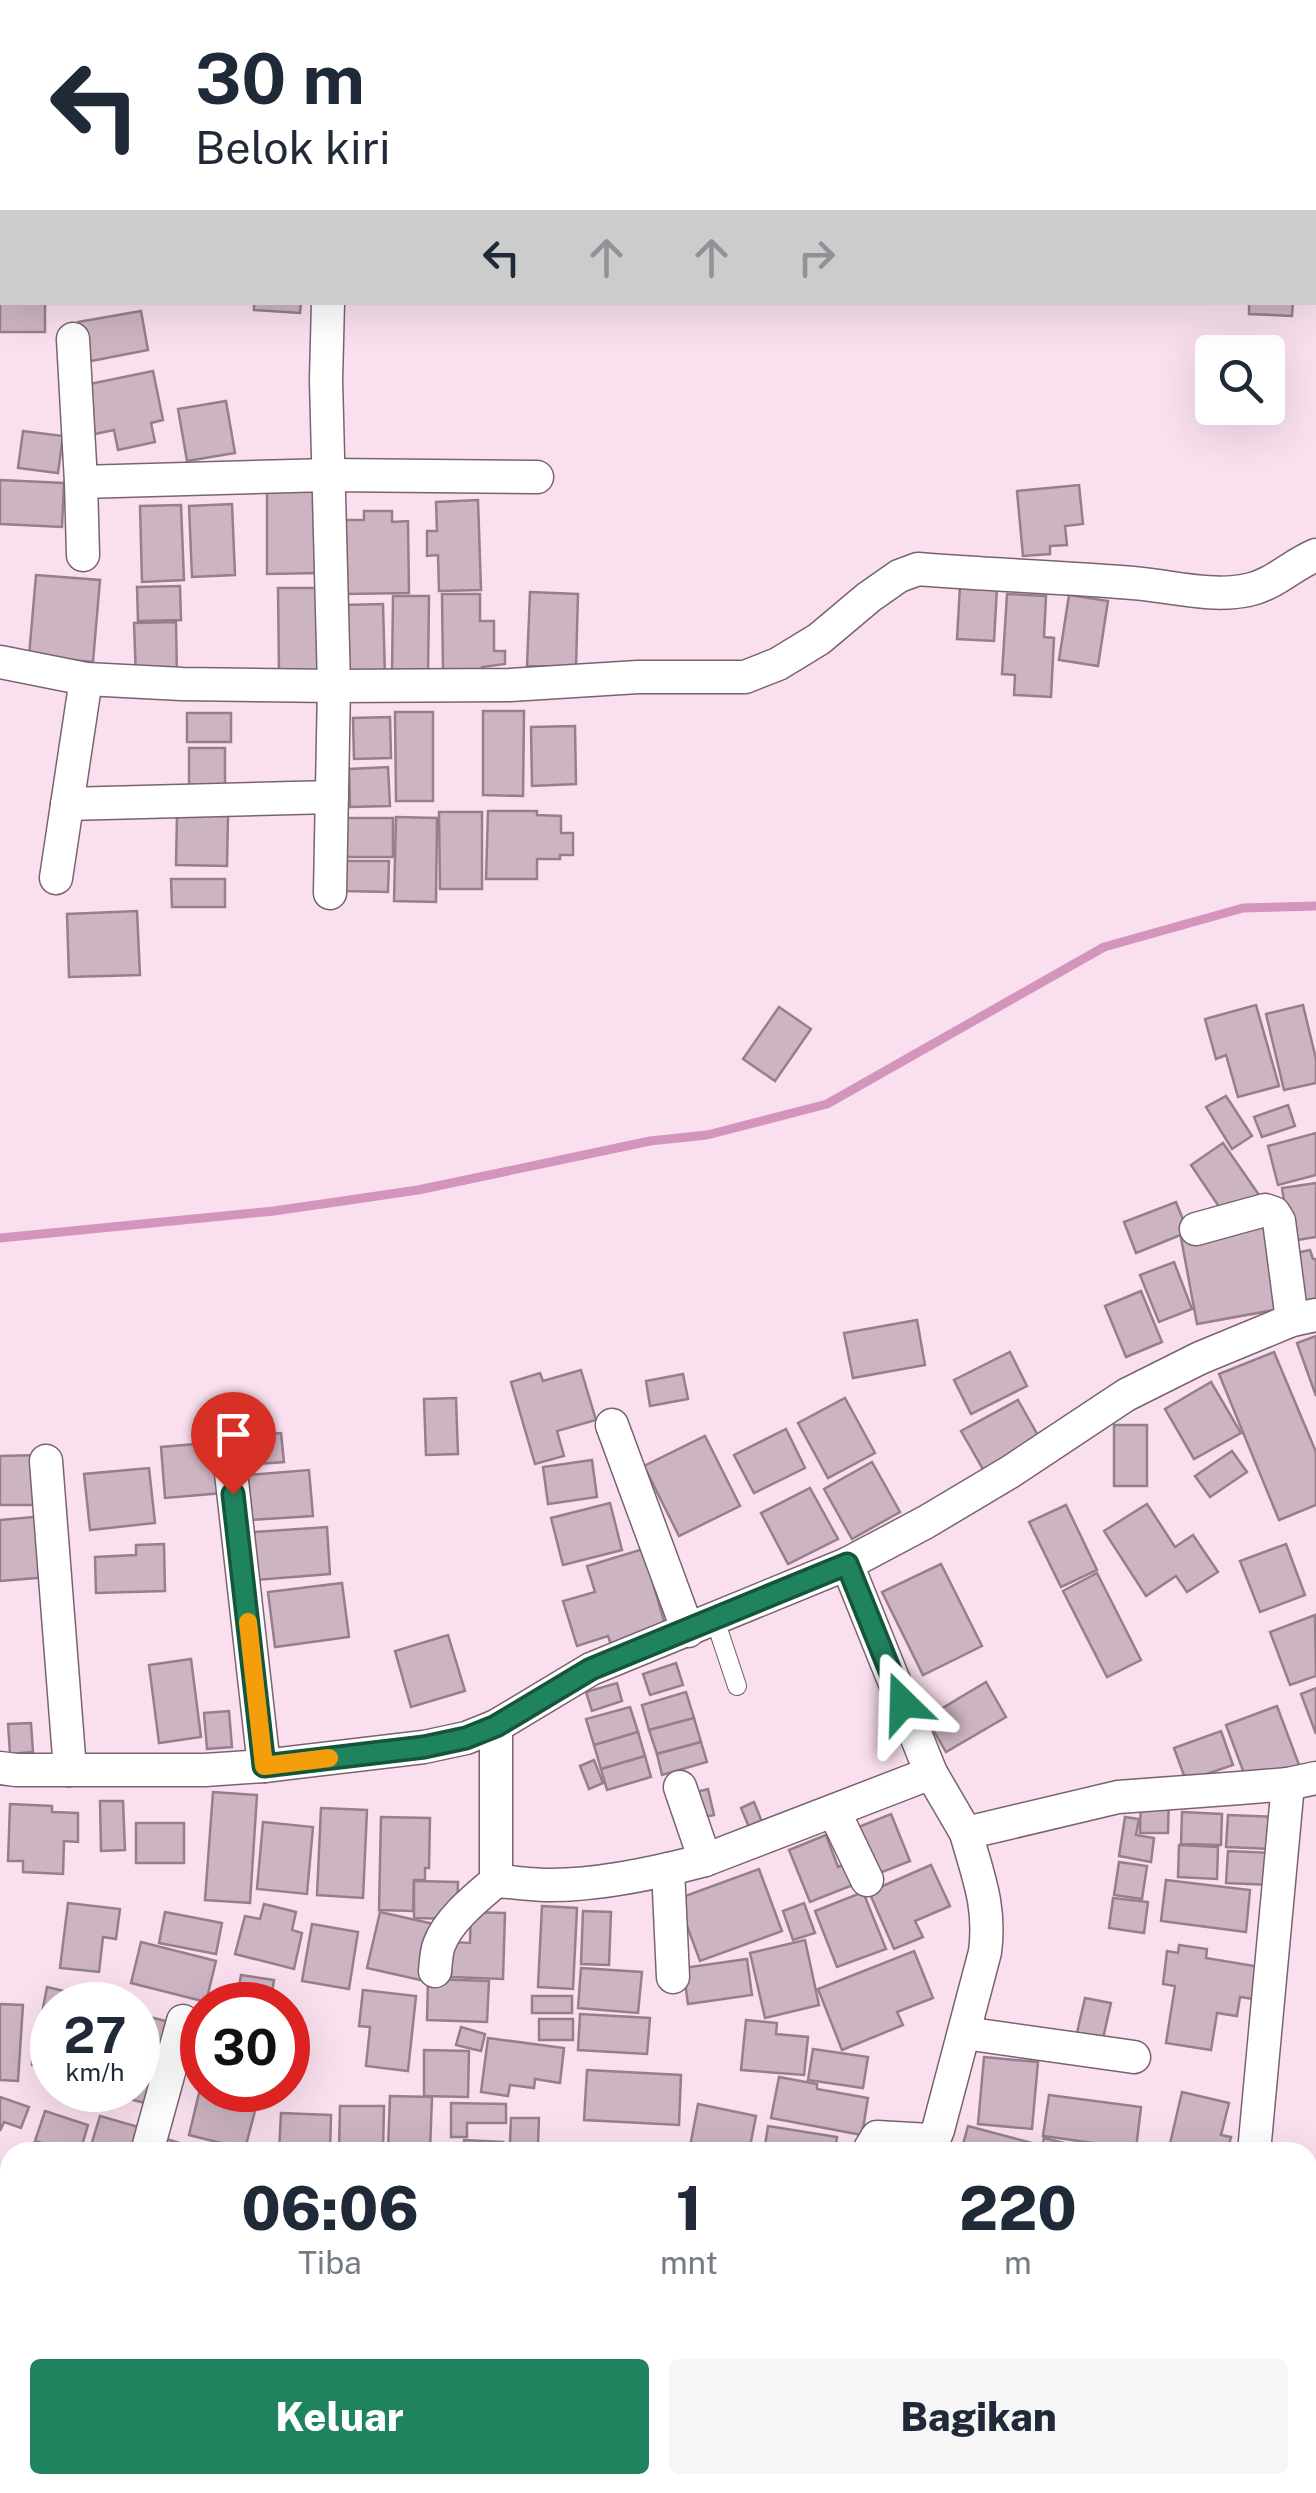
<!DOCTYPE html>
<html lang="id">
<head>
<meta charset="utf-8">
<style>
	:root { --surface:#fff; --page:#f6f6f7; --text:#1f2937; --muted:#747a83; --accent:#1f835d }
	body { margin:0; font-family:"Public Sans",sans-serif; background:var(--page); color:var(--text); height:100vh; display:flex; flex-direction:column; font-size:38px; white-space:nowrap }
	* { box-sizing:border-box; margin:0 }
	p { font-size:32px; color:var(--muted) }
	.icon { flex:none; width:55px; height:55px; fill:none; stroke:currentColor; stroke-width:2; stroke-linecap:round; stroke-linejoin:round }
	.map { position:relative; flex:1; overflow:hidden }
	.side { position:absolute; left:0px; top:2142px; width:1318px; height:352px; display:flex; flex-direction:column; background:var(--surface); border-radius:30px 30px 0 0; box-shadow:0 10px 40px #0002 }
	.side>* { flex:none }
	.top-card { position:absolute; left:0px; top:0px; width:1318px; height:305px; box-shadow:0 10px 40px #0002; background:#fff; color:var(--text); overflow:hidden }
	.buttons { position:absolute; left:1195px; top:335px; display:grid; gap:20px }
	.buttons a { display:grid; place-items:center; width:90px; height:90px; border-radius:10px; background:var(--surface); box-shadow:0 10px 40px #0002; font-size:50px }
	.speed { position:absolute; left:30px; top:1982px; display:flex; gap:20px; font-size:50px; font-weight:700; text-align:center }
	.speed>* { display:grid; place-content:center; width:130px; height:130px; border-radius:50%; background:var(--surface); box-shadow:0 10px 40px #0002; line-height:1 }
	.speed small { font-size:25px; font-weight:400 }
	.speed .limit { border:15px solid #d22; background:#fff; color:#111 }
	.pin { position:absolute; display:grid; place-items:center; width:85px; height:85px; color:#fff; margin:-102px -42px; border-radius:50% 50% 50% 0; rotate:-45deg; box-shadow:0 0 10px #0007 }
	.pin .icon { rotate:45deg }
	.me { position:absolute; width:110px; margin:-55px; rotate:338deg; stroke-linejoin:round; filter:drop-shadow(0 0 8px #0008) }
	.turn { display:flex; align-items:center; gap:35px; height:210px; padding:0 30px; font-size:45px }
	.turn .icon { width:130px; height:130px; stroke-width:2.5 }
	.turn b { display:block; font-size:70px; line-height:85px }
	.lanes { display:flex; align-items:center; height:95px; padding:0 30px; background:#0003; justify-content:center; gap:50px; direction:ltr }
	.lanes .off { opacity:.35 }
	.eta { display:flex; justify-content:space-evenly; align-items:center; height:170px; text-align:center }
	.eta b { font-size:60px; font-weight:800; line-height:70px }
	.primary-button { display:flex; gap:20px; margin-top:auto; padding:20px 30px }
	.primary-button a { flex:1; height:115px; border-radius:10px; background:var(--accent); color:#fff; font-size:40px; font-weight:800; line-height:115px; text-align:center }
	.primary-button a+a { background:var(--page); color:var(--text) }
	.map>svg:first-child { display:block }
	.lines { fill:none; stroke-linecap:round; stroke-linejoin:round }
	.stream { stroke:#d395bb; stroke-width:9 }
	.building { fill:#cdb4c2; stroke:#967f8c; stroke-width:2.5 }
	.lane-casing { stroke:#796370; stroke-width:20 }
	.street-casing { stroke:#796370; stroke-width:35 }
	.lane { stroke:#fff; stroke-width:18 }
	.street { stroke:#fff; stroke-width:32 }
	.route-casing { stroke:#14553c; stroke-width:25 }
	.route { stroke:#1f835d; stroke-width:18 }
	.slow { stroke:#f59e0b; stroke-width:18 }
</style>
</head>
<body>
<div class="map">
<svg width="1316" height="2493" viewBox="0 0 1316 2493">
	<rect width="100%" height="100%" fill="#fae0ef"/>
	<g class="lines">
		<path class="stream" d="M0 1238 274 1211 418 1190 650 1141 707 1135 827 1104 1104 947 1243 908 1316 906"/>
	</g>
	<g class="building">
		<rect x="0" y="197" width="2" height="78"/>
		<path d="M0 289H2V302H45V332H0Z"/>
		<path d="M254 302H301L300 313 254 310Z"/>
		<path d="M1249 302H1293L1292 316 1249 314Z"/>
		<path d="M141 311 148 350 86 362 78 322Z"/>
		<path d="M153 371 163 420 151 423 155 442 118 450 114 430 95 434 85 385Z"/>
		<path d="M226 401 235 453 187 461 178 409Z"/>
		<path d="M23 431 63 436 58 473 18 468Z"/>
		<path d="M0 480 64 483 62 527 0 524Z"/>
		<path d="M1079 485 1083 524 1065 526 1067 545 1050 546V554L1023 556 1017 491Z"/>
		<path d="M267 491H320V573L267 574Z"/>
		<path d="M478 500 481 590 439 591 438 555 427 556V531H437L436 502Z"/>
		<path d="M232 504 235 575 192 577 189 506Z"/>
		<path d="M181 505 184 580 142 582 140 506Z"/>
		<path d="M364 511H392V522L408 521 409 593 346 594 345 520H364Z"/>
		<path d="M36 575 100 580 93 662 29 656Z"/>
		<path d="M180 586 181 620 138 621 137 587Z"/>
		<path d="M960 586 997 588 994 641 957 639Z"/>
		<path d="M278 588H321L322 673H279Z"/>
		<path d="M530 592 578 594 576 667 527 666Z"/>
		<path d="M442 594H480V621H494V651H505V664L482 667V673H443Z"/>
		<path d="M1007 594 1046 596 1044 637 1054 638 1051 697 1014 695 1015 675 1002 674Z"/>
		<path d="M1069 595 1108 601 1098 666 1059 660Z"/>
		<path d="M393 596H429L428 677 392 676Z"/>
		<path d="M383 604 385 678 347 679 345 605Z"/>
		<path d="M176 622 177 677 136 678 134 623Z"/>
		<path d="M483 711H524L523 796 483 795Z"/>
		<path d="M395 712H433V801H396Z"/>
		<rect x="187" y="713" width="44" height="29"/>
		<path d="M390 717 391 758 354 759 353 718Z"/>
		<path d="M575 726 576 784 532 786 531 727Z"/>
		<rect x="189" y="748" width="36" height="48"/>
		<path d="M388 767 390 806 350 807 349 769Z"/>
		<path d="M488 811H537V815L561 816V833H573V855H560V859H537V879H486Z"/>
		<path d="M439 812H482V889H440Z"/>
		<path d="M177 815 228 816 227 866 176 865Z"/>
		<path d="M396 817 437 818 436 902 394 901Z"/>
		<rect x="344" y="818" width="49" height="39"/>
		<path d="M344 861H389L388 892 344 891Z"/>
		<path d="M171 879H225V907H172Z"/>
		<path d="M137 911 140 975 69 977 67 914Z"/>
		<path d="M1256 1005 1279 1086 1238 1097 1226 1055 1216 1059 1205 1019Z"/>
		<path d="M1303 1005 1316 1059V1083L1284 1090 1266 1014Z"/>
		<path d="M779 1007 811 1029 775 1081 743 1059Z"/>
		<path d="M1226 1096 1252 1136 1232 1149 1206 1107Z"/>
		<path d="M1288 1105 1295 1126 1262 1137 1254 1117Z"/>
		<path d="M1316 1133V1175L1278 1185 1268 1146Z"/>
		<path d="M1223 1143 1259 1195 1226 1217 1191 1165Z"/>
		<path d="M1316 1183V1237L1291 1241 1282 1188Z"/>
		<path d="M1176 1202 1188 1232 1136 1253 1124 1222Z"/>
		<path d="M1268 1221 1285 1308 1197 1324 1181 1238Z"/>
		<path d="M1310 1250 1313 1259H1316V1301L1301 1304 1291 1254Z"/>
		<path d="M1174 1262 1192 1309 1159 1322 1140 1275Z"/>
		<path d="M1141 1291 1162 1342 1126 1357 1105 1306Z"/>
		<path d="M917 1320 925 1365 853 1378 844 1333Z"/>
		<path d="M1316 1336V1396L1297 1343Z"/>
		<path d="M1010 1352 1027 1386 971 1414 954 1380Z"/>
		<path d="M1274 1352 1316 1452V1505L1279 1520 1219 1374Z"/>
		<path d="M581 1370 596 1420 557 1431 564 1456 535 1464 511 1382 540 1373 543 1381Z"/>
		<path d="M683 1374 688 1399 650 1406 646 1381Z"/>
		<path d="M1211 1382 1241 1433 1194 1459 1165 1409Z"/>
		<path d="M456 1398 458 1454 426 1455 424 1399Z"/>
		<path d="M845 1398 875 1453 828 1478 798 1423Z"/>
		<path d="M1018 1400 1040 1439 984 1471 961 1431Z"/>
		<rect x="1114" y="1425" width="33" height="61"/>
		<path d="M786 1429 805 1468 754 1493 734 1455Z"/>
		<path d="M281 1433 284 1462 242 1465 240 1436Z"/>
		<path d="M705 1436 740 1506 679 1536 644 1466Z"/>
		<path d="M218 1442 223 1493 165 1498 161 1447Z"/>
		<path d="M1232 1451 1247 1472 1210 1497 1195 1476Z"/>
		<path d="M38 1455V1505H0V1456Z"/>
		<path d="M592 1460 597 1497 548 1504 543 1467Z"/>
		<path d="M872 1462 900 1512 852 1539 824 1489Z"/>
		<path d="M149 1468 155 1523 90 1530 84 1474Z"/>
		<path d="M309 1470 313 1516 252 1520 248 1475Z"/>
		<path d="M810 1488 838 1539 788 1564 761 1513Z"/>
		<path d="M610 1503 622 1550 563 1565 551 1518Z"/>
		<path d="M1147 1504 1175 1547 1193 1535 1218 1572 1187 1592 1176 1576 1146 1596 1104 1531Z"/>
		<path d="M1066 1505 1097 1570 1061 1587 1029 1522Z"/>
		<path d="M44 1516 48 1577 0 1581V1520Z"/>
		<path d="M327 1527 330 1574 256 1580 253 1532Z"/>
		<path d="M164 1544 165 1591 96 1593 95 1557 136 1555V1545Z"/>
		<path d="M1286 1544 1305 1595 1260 1612 1240 1561Z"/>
		<path d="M643 1549 666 1628 611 1645 608 1636 577 1646 563 1601 595 1592 587 1566Z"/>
		<path d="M941 1564 982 1646 923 1675 882 1592Z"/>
		<path d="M1097 1573 1141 1660 1107 1677 1063 1591Z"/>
		<path d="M342 1583 349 1637 275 1647 268 1592Z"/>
		<path d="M1315 1615 1316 1676 1290 1685 1270 1632Z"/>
		<path d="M448 1635 465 1691 411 1707 395 1651Z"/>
		<path d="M191 1659 201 1737 159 1743 149 1665Z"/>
		<path d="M676 1663 683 1685 650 1695 643 1674Z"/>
		<path d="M986 1682 1006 1717 946 1752 926 1718Z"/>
		<path d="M617 1683 622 1701 592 1711 586 1692Z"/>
		<path d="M1316 1688V1734L1301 1694Z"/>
		<path d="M686 1692 694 1718 649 1730 642 1705Z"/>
		<path d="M1277 1706 1299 1765 1248 1784 1226 1725Z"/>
		<path d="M630 1707 638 1732 594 1745 586 1719Z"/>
		<path d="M229 1711 232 1747 207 1749 204 1713Z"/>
		<path d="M694 1718 701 1742 657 1754 649 1730Z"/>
		<path d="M31 1723 33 1752 10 1754 8 1724Z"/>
		<path d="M1221 1731 1233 1765 1186 1781 1174 1748Z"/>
		<path d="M638 1732 645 1756 601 1769 594 1745Z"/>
		<path d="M701 1742 707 1762 662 1775 657 1754Z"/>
		<path d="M645 1756 651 1777 607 1790 601 1769Z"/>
		<path d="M594 1760 603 1783 589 1789 580 1766Z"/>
		<path d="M708 1789 714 1815 699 1818 693 1793Z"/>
		<path d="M213 1792 257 1795 250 1903 205 1900Z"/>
		<path d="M1141 1795 1169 1796 1168 1833H1140Z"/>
		<path d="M100 1801H123L125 1850 101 1851Z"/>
		<path d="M754 1802 764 1827 751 1832 741 1808Z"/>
		<path d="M10 1804 52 1806V1812L78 1813V1842L64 1841 63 1874 23 1872V1861H8Z"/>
		<path d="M321 1808 367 1810 363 1898 317 1895Z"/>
		<path d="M1182 1812 1222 1814 1221 1845 1181 1844Z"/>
		<path d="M891 1814 910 1861 875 1875 856 1828Z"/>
		<path d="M1228 1815 1275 1817 1274 1849 1226 1847Z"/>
		<path d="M381 1817 430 1818 429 1868H425V1880H414L413 1911 379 1910Z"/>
		<path d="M1125 1817 1139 1819 1136 1835 1154 1838 1151 1862 1119 1856Z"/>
		<path d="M263 1822 313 1827 307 1894 257 1889Z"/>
		<rect x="136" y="1823" width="48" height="40"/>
		<path d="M826 1835 838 1867 850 1862 858 1883 810 1902 789 1850Z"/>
		<path d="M1179 1845 1218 1847 1217 1879 1178 1877Z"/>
		<path d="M1228 1851 1274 1853 1273 1885 1226 1883Z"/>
		<path d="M1119 1862 1147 1866 1142 1899 1114 1895Z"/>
		<path d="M931 1865 950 1906 915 1921 923 1937 894 1949 869 1892Z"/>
		<path d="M759 1869 782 1931 700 1961 677 1899Z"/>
		<path d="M1166 1880 1250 1890 1246 1932 1161 1921Z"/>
		<path d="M414 1881 458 1882 457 1919 414 1918Z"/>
		<path d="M863 1892 886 1949 837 1967 815 1911Z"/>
		<path d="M1113 1898 1148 1902 1144 1933 1109 1928Z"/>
		<path d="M68 1903 120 1909 116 1939 103 1937 99 1972 60 1968Z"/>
		<path d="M804 1903 815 1933 793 1940 783 1911Z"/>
		<path d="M264 1904 296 1912 292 1930 302 1933 294 1969 235 1954 245 1916 260 1919Z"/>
		<path d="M542 1906 577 1908 573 1989 538 1987Z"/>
		<path d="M583 1911 611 1912 609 1965 581 1964Z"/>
		<path d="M165 1912 222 1923 216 1954 159 1943Z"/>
		<path d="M380 1912 438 1925 425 1981 367 1968Z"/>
		<path d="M471 1912 505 1913 503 1979 451 1977 452 1942 470 1943Z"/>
		<path d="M312 1924 358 1932 349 1989 302 1981Z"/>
		<path d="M805 1940 819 2005 765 2018 750 1953Z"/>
		<path d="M141 1942 216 1961 206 2002 131 1983Z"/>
		<path d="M1179 1945 1207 1949 1206 1958 1260 1967 1254 1999 1240 1997 1237 2016 1217 2013 1211 2050 1166 2043 1175 1986 1163 1984 1167 1951 1178 1953Z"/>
		<path d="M914 1951 933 1998 897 2012 903 2025 842 2050 818 1989Z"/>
		<path d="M747 1959 752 1995 688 2004 683 1968Z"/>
		<path d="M581 1968 642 1972 638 2013 578 2008Z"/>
		<path d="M241 1975 274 1980 270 2005H236Z"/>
		<path d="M428 1979 489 1981 487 2022 427 2020Z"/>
		<path d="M47 1987 81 1995 79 2005H52V2069L32 2065Z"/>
		<path d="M363 1990 416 1996 408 2071 366 2066 370 2027 359 2026Z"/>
		<rect x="532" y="1996" width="40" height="17"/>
		<path d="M1085 1998 1111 2003 1102 2043 1076 2037Z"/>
		<path d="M0 2004 23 2005 18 2081 0 2080Z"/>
		<path d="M138 2014 173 2023 153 2105 109 2094 110 2090H138Z"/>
		<path d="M580 2014 650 2018 647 2054 578 2050Z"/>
		<rect x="539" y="2019" width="34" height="21"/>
		<path d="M746 2020 777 2023 776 2034 808 2037 804 2075 741 2070Z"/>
		<path d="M461 2027 485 2034 481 2051 456 2045Z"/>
		<path d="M488 2038 564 2048 560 2083 535 2079 534 2088 510 2085 508 2096 481 2092Z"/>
		<path d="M813 2049 868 2057 863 2088 808 2080Z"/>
		<path d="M424 2050 469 2051 468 2097 424 2096Z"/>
		<path d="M984 2057 1038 2062 1032 2129 978 2124Z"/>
		<path d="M587 2070 681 2075 679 2125 584 2120Z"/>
		<path d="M779 2077 817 2084V2089L868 2098 862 2135 771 2118Z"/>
		<path d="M200 2089 257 2103 245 2149 189 2135Z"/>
		<path d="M1182 2092 1229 2103 1221 2135 1231 2137 1227 2152H1173L1174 2148H1169Z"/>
		<path d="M1049 2095 1141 2107 1136 2149 1043 2136Z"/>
		<path d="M390 2096 432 2097 430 2151 388 2150Z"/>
		<path d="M0 2097 29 2107 21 2128 4 2122 0 2131Z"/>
		<path d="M451 2103 506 2104V2123H467V2137H451Z"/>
		<path d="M698 2104 756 2116 749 2152H689Z"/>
		<path d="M340 2106H384L383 2151H339Z"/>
		<path d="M45 2111 88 2125 80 2152H72L35 2141Z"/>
		<path d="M281 2113 331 2115 330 2152H279Z"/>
		<path d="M100 2116 142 2128 134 2152H89Z"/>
		<path d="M511 2118H539L538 2144 510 2143Z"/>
		<path d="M768 2126 837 2137 835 2152H764Z"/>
		<path d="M968 2126 1032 2143 1030 2152H961Z"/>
		<path d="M163 2138 210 2152H159Z"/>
		<path d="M1044 2138 1100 2152H1041Z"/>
		<path d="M464 2140 503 2142 502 2152H463Z"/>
		<path d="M1308 2181 1316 2182V2232L1308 2231Z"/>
		<path d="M0 2434 10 2435V2468L0 2467Z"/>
		<path d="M0 2478 10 2479V2485H17L16 2493H0Z"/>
		<path d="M128 2485H166L165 2493H127Z"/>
		<path d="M192 2485H234L232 2493H220Z"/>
		<path d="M251 2485H290L293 2486 291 2493H248Z"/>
		<path d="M552 2485H591L589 2493H550Z"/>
		<path d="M1028 2485H1083L1082 2493H1027Z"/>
	</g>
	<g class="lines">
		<g class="lane-casing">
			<path id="lane" d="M715 1620 737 1686"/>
		</g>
		<g class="street-casing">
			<g id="street">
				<path d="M395 2 396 0"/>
				<path d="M1083 2V0"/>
				<path d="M1288 2V0"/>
				<path d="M0 25H2"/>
				<path d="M0 186H2"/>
				<path d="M0 282H2"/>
				<path d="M328 302 326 380 334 686 330 893"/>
				<path d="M73 339 81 482 328 475 537 477"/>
				<path d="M81 482 83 555"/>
				<path d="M0 662 86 679 182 684 334 686 510 685 638 677H745L778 664 819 639 869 597 899 576 918 569C990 575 1062 577 1133 583 1171 586 1211 598 1248 590 1273 585 1292 565 1316 555"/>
				<path d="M67 804 332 797"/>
				<path d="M56 878 86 679"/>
				<path d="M1196 1229 1265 1210 1274 1213 1279 1221 1292 1320"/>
				<path d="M1316 1315 1292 1320 1200 1358 1126 1395 1010 1472 926 1522 847 1564 931 1773 966 1833 1118 1797 1240 1788 1288 1784 1316 1778"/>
				<path d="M612 1425 688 1631"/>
				<path d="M229 1455 264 1766"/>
				<path d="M46 1461 70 1770"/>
				<path d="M496 1726V1881"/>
				<path d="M0 1768 16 1770H205L264 1766 424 1747 466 1738 496 1726 591 1669 847 1564"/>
				<path d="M680 1787 705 1860"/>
				<path d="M834 1811 867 1880"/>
				<path d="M668 1869 673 1977"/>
				<path d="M435 1971C436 1963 436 1953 439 1945 448 1920 476 1898 496 1881 514 1882 532 1885 551 1885 602 1885 656 1873 705 1860L931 1773"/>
				<path d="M964 2033 1134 2057"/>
				<path d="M147 2152 183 2021"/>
				<path d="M868 2152 877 2137 929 2140 935 2137 938 2130 985 1952C991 1906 978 1876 966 1833"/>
				<path d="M1254 2152 1288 1784"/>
				<path d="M0 2293 10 2297"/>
				<path d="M409 2485 421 2493"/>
				<path d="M1219 2485 1258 2493"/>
				<path d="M58 2493 64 2485"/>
				<path d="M321 2493 324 2485"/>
			</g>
		</g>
		<use href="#lane" class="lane"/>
		<use href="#street" class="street"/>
	</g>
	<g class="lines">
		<g class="route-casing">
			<path id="route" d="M233 1494 264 1766 424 1747 466 1738 496 1726 591 1669 847 1564 903 1703"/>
		</g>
		<use href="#route" class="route"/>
		<path class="slow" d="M248 1622 264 1766 329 1758"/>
	</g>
</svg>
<div class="buttons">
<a><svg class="icon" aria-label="search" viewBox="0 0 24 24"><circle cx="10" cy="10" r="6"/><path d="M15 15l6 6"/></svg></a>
</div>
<div class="speed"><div>27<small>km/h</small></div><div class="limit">30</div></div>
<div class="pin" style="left:233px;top:1494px;background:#d93025"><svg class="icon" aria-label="arrive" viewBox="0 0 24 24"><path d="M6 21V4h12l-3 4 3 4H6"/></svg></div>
<svg class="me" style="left:903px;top:1703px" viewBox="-20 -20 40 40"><path d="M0-17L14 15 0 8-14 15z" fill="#1f835d" stroke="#fff" stroke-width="4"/></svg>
<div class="top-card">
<div class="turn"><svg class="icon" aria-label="left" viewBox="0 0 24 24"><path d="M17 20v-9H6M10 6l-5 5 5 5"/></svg><div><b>30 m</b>Belok kiri</div></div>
<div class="lanes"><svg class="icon" aria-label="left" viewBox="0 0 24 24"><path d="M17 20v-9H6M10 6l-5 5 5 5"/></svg><svg class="icon off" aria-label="ahead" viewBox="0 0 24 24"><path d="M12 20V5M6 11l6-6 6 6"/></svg><svg class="icon off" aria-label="ahead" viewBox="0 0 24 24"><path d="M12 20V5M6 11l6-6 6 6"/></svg><svg class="icon off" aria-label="right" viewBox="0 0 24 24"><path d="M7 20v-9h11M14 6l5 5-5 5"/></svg></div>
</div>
<section class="side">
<div class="eta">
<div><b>06:06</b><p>Tiba</p></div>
<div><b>1</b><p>mnt</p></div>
<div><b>220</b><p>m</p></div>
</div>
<div class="primary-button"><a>Keluar</a><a>Bagikan</a></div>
</section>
</div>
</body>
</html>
